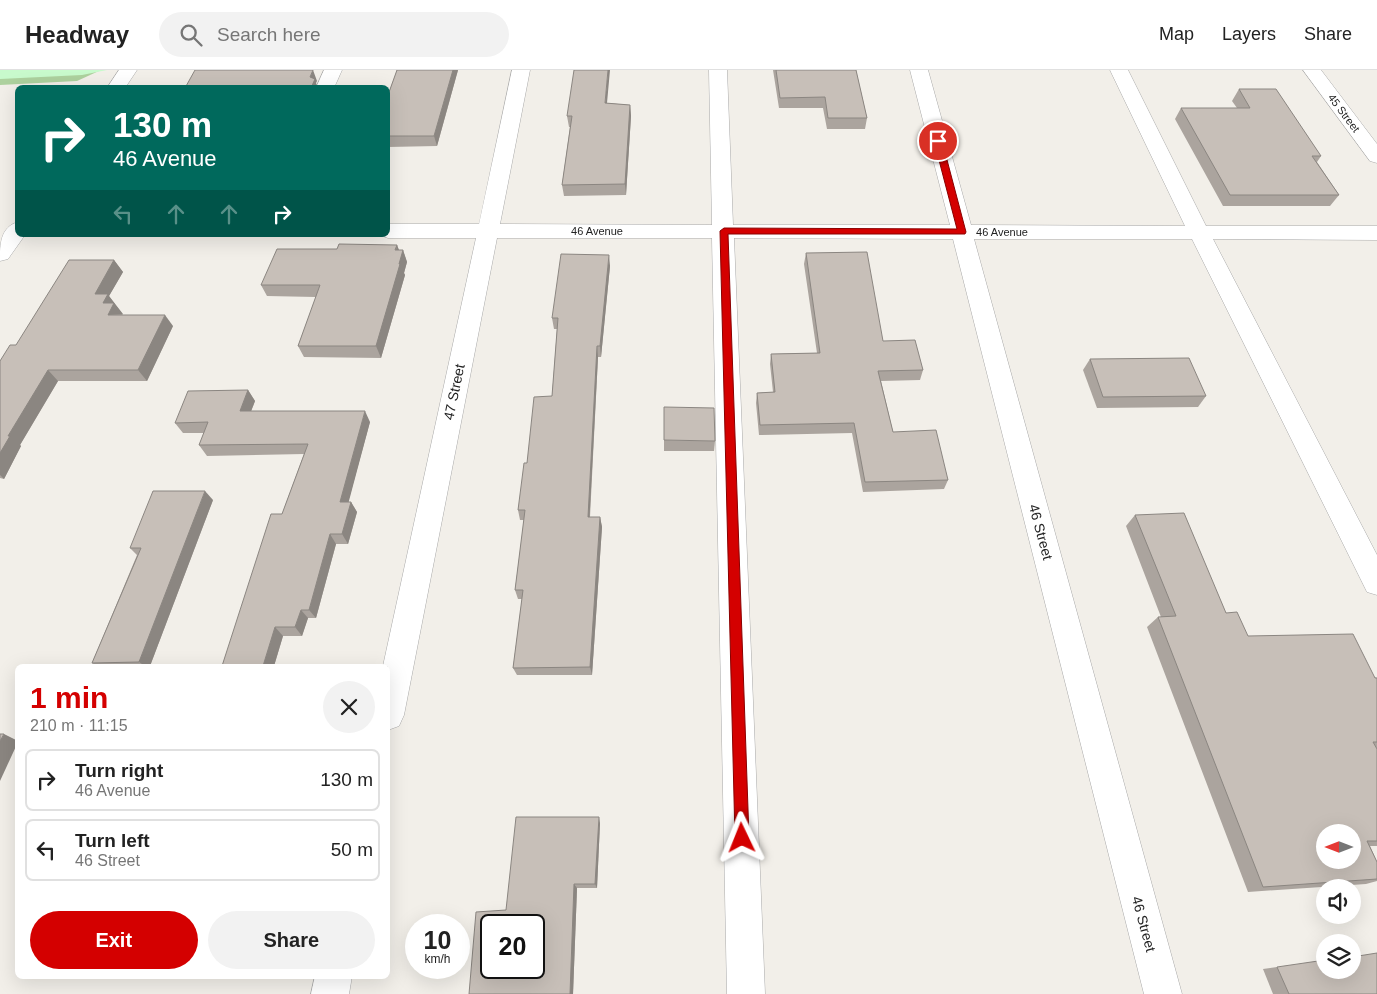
<!DOCTYPE html>
<html lang="en">
<head>
<meta charset="utf-8">
<style>
	:root { --surface:#fff; --page:#f2f2f2; --text:#222; --muted:#767676; --line:#e0e0e0; --accent:#d40000 }
	body { margin:0; font-family:Arial,sans-serif; background:var(--page); color:var(--text); height:100vh; display:flex; flex-direction:column; font-size:19px; white-space:nowrap }
	* { box-sizing:border-box; margin:0 }
	p { font-size:16px; color:var(--muted) }
	.icon { flex:none; width:28px; height:28px; fill:none; stroke:currentColor; stroke-width:2; stroke-linecap:round; stroke-linejoin:round }
	.map { position:relative; flex:1; overflow:hidden }
	.sheet { position:absolute; left:15px; top:594px; width:375px; height:315px; display:flex; flex-direction:column; background:var(--surface); border-radius:8px; box-shadow:0 5px 20px #0002 }
	.sheet>* { flex:none }
	.top-card { position:absolute; left:15px; top:15px; width:375px; height:152px; border-radius:8px; box-shadow:0 5px 20px #0002; background:#00695c; color:#fff; overflow:hidden }
	.needle { width:32px; rotate:270deg }
	.buttons { position:absolute; left:1316px; top:754px; display:grid; gap:10px }
	.buttons a { display:grid; place-items:center; width:45px; height:45px; border-radius:50%; background:var(--surface); box-shadow:0 5px 20px #0002; font-size:25px }
	.speed { position:absolute; left:405px; top:844px; display:flex; gap:10px; font-size:25px; font-weight:700; text-align:center }
	.speed>* { display:grid; place-content:center; width:65px; height:65px; border-radius:50%; background:var(--surface); box-shadow:0 5px 20px #0002; line-height:1 }
	.speed small { font-size:12px; font-weight:400 }
	.speed .limit { border:2px solid #111; border-radius:8px; background:#fff; color:#111 }
	.pin { position:absolute; display:grid; place-items:center; width:42px; height:42px; color:#fff; margin:-21px; border:2px solid #fff; border-radius:50%; box-shadow:0 1px 5px #0007 }
	.me { position:absolute; width:55px; margin:-28px; rotate:358deg; stroke-linejoin:round; filter:drop-shadow(0 0 4px #0008) }
	.turn { display:flex; align-items:center; gap:18px; height:105px; padding:0 15px; font-size:22px }
	.turn .icon { width:65px; height:65px; stroke-width:2.5 }
	.turn b { display:block; font-size:35px; line-height:42px }
	.lanes { display:flex; align-items:center; height:48px; padding:0 15px; background:#0003; justify-content:center; gap:25px; direction:ltr }
	.lanes .off { opacity:.35 }
	.round { display:grid; place-items:center; flex:none; width:52px; height:52px; border-radius:26px; background:var(--page) }
	.headline { display:flex; align-items:center; justify-content:space-between; height:85px; padding:0 15px }
	h1 { font-size:30px; font-weight:700; line-height:38px; color:var(--accent) }
	.primary-button { display:flex; gap:10px; margin-top:auto; padding:10px 15px }
	.primary-button a { flex:1; height:58px; border-radius:30px; background:var(--accent); color:#fff; font-size:20px; font-weight:700; line-height:58px; text-align:center }
	.primary-button a+a { background:var(--page); color:var(--text) }
	ul { padding:0; list-style:none }
	li { display:flex; align-items:center; gap:15px; height:62px; margin:0 10px 8px; padding:0 5px; border:2px solid var(--line); border-radius:8px }
	li div { flex:1 }
	li b { display:block; font-size:19px }
	li em { font-style:normal }
	header { display:flex; align-items:center; gap:30px; box-sizing:border-box; height:70px; padding:0 25px; background:var(--surface); border-bottom:1px solid var(--line) }
	header strong { font-size:24px }
	nav { display:flex; gap:28px; margin-inline-start:auto; font-size:18px }
	.search { width:350px; height:45px; background:var(--page); display:flex; align-items:center; gap:12px; box-sizing:border-box; padding:0 18px; border-radius:28px; color:var(--muted); font-size:19px }
	.map>svg:first-child { display:block }
	.forest { fill:#add19e }
	.park { fill:#c8facc }
	.lines { fill:none; stroke-linecap:round; stroke-linejoin:round }
	.minor-casing { stroke:#a9a9a9; stroke-width:1 }
	.minor { fill:#fff; fill-rule:evenodd }
	.wall { fill:#aba49e }
	.shaded-wall { fill:#8b8681 }
	.building { fill:#c7bfb8; stroke:#8b8681; fill-rule:evenodd }
	.route { fill:#d40000; stroke:#8a0000 }
	.labels { text-anchor:middle; stroke-width:4; stroke-linejoin:round; paint-order:stroke }
	.far-street-label { font-size:11px; fill:#222; stroke:#fff }
	.street-label { font-size:14px; fill:#222; stroke:#fff }
</style>
</head>
<body>
<header>
<strong>Headway</strong>
<div class="search"><svg class="icon" aria-label="search" viewBox="0 0 24 24"><circle cx="10" cy="10" r="6"/><path d="M15 15l6 6"/></svg>Search here</div>
<nav><a>Map</a><a>Layers</a><a>Share</a></nav>
</header>
<div class="map">
<svg width="1377" height="924" viewBox="0 0 1377 924">
	<rect width="100%" height="100%" fill="#f2efe9"/>
	<path class="forest" d="M0 0H101L77 11 0 15Z"/>
	<path class="park" d="M0 0H107L82 5 0 9Z"/>
	<g class="lines">
		<g class="minor-casing">
			<g id="minor">
				<path d="M119 0H137L125 18H107Z"/>
				<path d="M324 0H342L334 18H316Z"/>
				<path d="M512 0H530L500 154 712 155 709 0H727L733 155H950L910 0H928L971 155 1185 156 1110 0H1128L1206 156H1377V170L1213 169 1377 485V525L1367 522 1192 169H974L1182 924H1144L953 169 734 168 765 924H727L712 168H497L404 645 399 656 388 660V596H383L476 168H388L380 165H388V154H479Z"/>
				<path d="M1303 0H1321L1377 74V93L1370 91Z"/>
				<path d="M18 152V165H25L8 189 0 191C0 175 0 157 18 152Z"/>
				<path d="M315 906H352L349 924H311Z"/>
			</g>
		</g>
		<use href="#minor" class="minor"/>
	</g>
	<g class="wall">
		<path d="M397 0H458L437 76 388 77V25Z"/>
		<path d="M773 0H856L867 48 865 59H827L823 38H779Z"/>
		<path d="M1239 19 1321 86 1317 92 1339 125 1330 136H1223L1175 49 1181 38H1237L1232 31Z"/>
		<path d="M607 33 630 35 631 46 626 125 564 126 562 115 570 57H569L567 46Z"/>
		<path d="M397 175 399 180H403L407 192 404 203 405 205 381 288 304 287 298 276 316 227 267 226 261 215Z"/>
		<path d="M806 183 883 271 923 300 920 310 881 311 893 362 948 410 944 419 863 422 852 363 759 365 756 333 757 323 773 322 770 294 771 284 817 283 804 194Z"/>
		<path d="M114 190 123 202 109 226 123 245 173 256 147 311H58L20 375 21 376 4 409 0 408V291L16 275Z"/>
		<path d="M610 196 601 287H598L590 447H600L602 457 592 605H517L513 598 522 529H518L515 520 524 450H520L518 440 527 393 552 326 557 259H554L552 248Z"/>
		<path d="M1090 289 1206 326 1198 337 1097 338 1083 300Z"/>
		<path d="M248 320 255 331 251 341 370 352 348 432H351L357 442 348 474H336L316 548H308L302 566H283L274 596H222L282 444 304 384 207 386 199 375 204 363H183L175 353Z"/>
		<path d="M664 370 715 371 714 381H664Z"/>
		<path d="M213 430 150 596H97L92 593 137 485 130 478Z"/>
		<path d="M1135 445 1248 566 1377 608V776H1370L1377 792V811L1366 814 1248 822 1147 557 1158 547H1161L1126 456Z"/>
		<path d="M600 753 597 818H577L573 924H469L506 840Z"/>
		<path d="M1277 897 1377 924H1273L1263 899Z"/>
	</g>
	<g class="shaded-wall">
		<path d="M313 0 317 11 316 13 318 18H311L310 7Z"/>
		<path d="M453 0H458L437 76 434 66Z"/>
		<path d="M608 0H610L606 44 605 33Z"/>
		<path d="M630 35 631 46 626 125 625 114Z"/>
		<path d="M397 175 401 186 403 180 407 192 404 203 405 205 381 288 376 276Z"/>
		<path d="M609 185 610 196 601 287 600 276Z"/>
		<path d="M114 190 123 202 109 226 123 244 108 245 95 224Z"/>
		<path d="M165 245 173 256 147 311 138 300Z"/>
		<path d="M597 276 598 287 589 457 588 447Z"/>
		<path d="M48 300 58 311 20 375 21 376 4 409 0 405V383L8 366Z"/>
		<path d="M248 320 255 331 247 352 240 341Z"/>
		<path d="M365 341 370 352 346 442 340 432Z"/>
		<path d="M205 421 213 430 150 596H145L139 592Z"/>
		<path d="M351 432 357 442 348 474 342 464Z"/>
		<path d="M600 447 602 457 592 605 590 597Z"/>
		<path d="M330 464 336 474 316 548 309 540Z"/>
		<path d="M301 540 308 548 302 566 295 557Z"/>
		<path d="M275 557 283 566 274 596H263Z"/>
		<path d="M4 664 18 671V672L0 711V671Z"/>
		<path d="M599 747 600 753 597 818 595 814Z"/>
		<path d="M574 814 577 818 573 924H570Z"/>
	</g>
	<g class="building">
		<path d="M195 0H313L310 7 315 9 311 18H185Z"/>
		<path d="M397 0H453L434 66H388V25Z"/>
		<path d="M574 0H608L605 33 630 35 625 114 562 115 572 46H567Z"/>
		<path d="M776 0H856L867 48H828L825 27 780 28Z"/>
		<path d="M1239 19H1276L1321 86H1312L1339 125H1230L1181 38H1250Z"/>
		<path d="M339 174 397 175 395 180H403L399 194H400L376 276H298L320 215H261L277 179H337Z"/>
		<path d="M867 182 883 271 915 270 923 300 878 301 893 362 936 360 948 410 865 412 854 353 760 355 757 323 775 322 771 284 820 283 806 183Z"/>
		<path d="M561 184 609 185 600 276H597L588 447H600L590 597 513 598 523 520H515L525 440H518L524 393H527L534 327 552 326 558 248H552Z"/>
		<path d="M69 190H114L95 224H108L103 233H114L108 245H165L138 300H48L8 366H10L0 383V291L10 275H16Z"/>
		<path d="M1189 288 1206 326 1103 327 1090 289Z"/>
		<path d="M248 320 240 341H365L340 432H351L342 464H330L309 540H301L295 557H275L263 596H222L271 444H282L308 374 199 375 208 352 175 353 188 321Z"/>
		<path d="M664 337 714 338 715 371 664 370Z"/>
		<path d="M153 421H205L139 592 92 593 141 478H130Z"/>
		<path d="M1184 443 1226 543 1237 542 1248 566 1353 564 1375 608H1377V672H1373L1377 679V771H1367L1377 792V809L1263 817 1158 547 1176 546 1135 445ZM1325 762H1352V790H1325Z"/>
		<path d="M0 664H4L0 671Z"/>
		<path d="M516 747H599L595 814H574L570 924H469L476 842 506 840ZM491 855H534V898H491Z"/>
		<path d="M1377 883V924H1289L1277 897 1325 890V900H1352V887Z"/>
	</g>
	<path class="route" d="M935 69 942 71 966 162 965 164H728L749 768 747 772 742 775 737 772 735 768 720 161 724 158 957 159 934 71Z"/>
	<g class="labels">
		<g class="far-street-label">
			<text transform="translate(1344 43) rotate(53)" y="4">45 Street</text>
			<text x="597" y="165">46 Avenue</text>
			<text x="1002" y="166">46 Avenue</text>
		</g>
		<g class="street-label">
			<text transform="translate(454 322) rotate(-78)" y="5">47 Street</text>
			<text transform="translate(1041 462) rotate(75)" y="5">46 Street</text>
			<text transform="translate(1144 854) rotate(75)" y="5">46 Street</text>
		</g>
	</g>
</svg>
<div class="buttons">
<a><svg class="needle" viewBox="-14 -14 28 28"><path d="M0-13l5 13h-10z" fill="#e53935"/><path d="M0 13l5-13h-10z" fill="#767676"/></svg></a>
<a><svg class="icon" aria-label="sound" viewBox="0 0 24 24"><path d="M4 9h4l5-4v14l-5-4H4zM17 9q2 3 0 6"/></svg></a>
<a><svg class="icon" aria-label="layers" viewBox="0 0 24 24"><path d="M12 4l9 5-9 5-9-5zM3 14l9 5 9-5"/></svg></a>
</div>
<div class="speed"><div>10<small>km/h</small></div><div class="limit">20</div></div>
<div class="pin" style="left:938px;top:71px;background:#d93025"><svg class="icon" aria-label="arrive" viewBox="0 0 24 24"><path d="M6 21V4h12l-3 4 3 4H6"/></svg></div>
<svg class="me" style="left:742px;top:768px" viewBox="-20 -20 40 40"><path d="M0-17L14 15 0 8-14 15z" fill="#d40000" stroke="#fff" stroke-width="4"/></svg>
<div class="top-card">
<div class="turn"><svg class="icon" aria-label="right" viewBox="0 0 24 24"><path d="M7 20v-9h11M14 6l5 5-5 5"/></svg><div><b>130 m</b>46 Avenue</div></div>
<div class="lanes"><svg class="icon off" aria-label="left" viewBox="0 0 24 24"><path d="M17 20v-9H6M10 6l-5 5 5 5"/></svg><svg class="icon off" aria-label="ahead" viewBox="0 0 24 24"><path d="M12 20V5M6 11l6-6 6 6"/></svg><svg class="icon off" aria-label="ahead" viewBox="0 0 24 24"><path d="M12 20V5M6 11l6-6 6 6"/></svg><svg class="icon" aria-label="right" viewBox="0 0 24 24"><path d="M7 20v-9h11M14 6l5 5-5 5"/></svg></div>
</div>
<section class="sheet">
<div class="headline"><div><h1>1 min</h1><p>210 m · 11:15</p></div><a class="round"><svg class="icon" aria-label="close" viewBox="0 0 24 24"><path d="M6 6l12 12M18 6L6 18"/></svg></a></div>
<ul>
<li><svg class="icon" aria-label="right" viewBox="0 0 24 24"><path d="M7 20v-9h11M14 6l5 5-5 5"/></svg><div><b>Turn right</b><p>46 Avenue</p></div><em>130 m</em></li>
<li><svg class="icon" aria-label="left" viewBox="0 0 24 24"><path d="M17 20v-9H6M10 6l-5 5 5 5"/></svg><div><b>Turn left</b><p>46 Street</p></div><em>50 m</em></li>
</ul>
<div class="primary-button"><a>Exit</a><a>Share</a></div>
</section>
</div>
</body>
</html>
